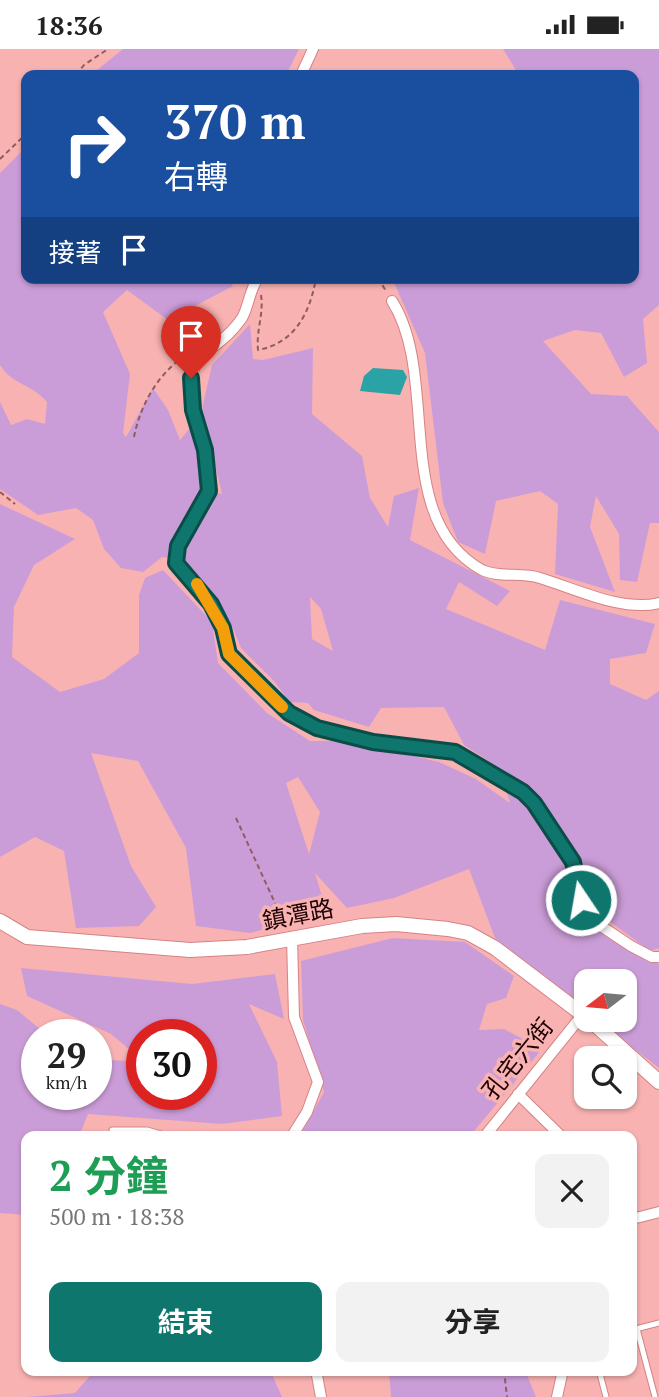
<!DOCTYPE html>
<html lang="zh-TW">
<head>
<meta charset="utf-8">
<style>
	:root { --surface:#fff; --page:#f2f2f2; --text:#222; --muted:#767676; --accent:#0f766e }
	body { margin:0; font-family:"PT Serif","Noto Sans TC",serif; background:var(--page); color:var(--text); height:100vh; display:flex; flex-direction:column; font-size:26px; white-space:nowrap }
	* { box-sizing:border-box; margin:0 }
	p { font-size:23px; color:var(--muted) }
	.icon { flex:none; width:38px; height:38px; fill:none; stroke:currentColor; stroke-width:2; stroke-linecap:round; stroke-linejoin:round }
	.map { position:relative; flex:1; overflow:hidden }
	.sheet { position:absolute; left:21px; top:1082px; width:616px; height:245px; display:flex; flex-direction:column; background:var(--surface); border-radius:14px; box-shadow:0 2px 5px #0004 }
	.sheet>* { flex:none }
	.banner { position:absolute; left:21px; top:21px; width:618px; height:214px; border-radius:14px; box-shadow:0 2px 5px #0004; background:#1a4fa0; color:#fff; overflow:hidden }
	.needle { width:46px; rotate:254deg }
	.fabs { position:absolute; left:574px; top:920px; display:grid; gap:14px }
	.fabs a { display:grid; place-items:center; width:63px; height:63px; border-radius:14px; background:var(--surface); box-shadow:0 2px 5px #0004; font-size:35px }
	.speed { position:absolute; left:21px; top:970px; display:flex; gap:14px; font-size:35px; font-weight:700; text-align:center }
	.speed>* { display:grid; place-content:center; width:91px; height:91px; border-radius:50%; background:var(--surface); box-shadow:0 2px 5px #0004; line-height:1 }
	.speed small { font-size:18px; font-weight:400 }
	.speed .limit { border:10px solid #d22; background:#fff; color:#111 }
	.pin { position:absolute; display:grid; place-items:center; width:60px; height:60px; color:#fff; margin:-72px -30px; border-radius:50% 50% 50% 0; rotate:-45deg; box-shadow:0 0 7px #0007 }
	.pin .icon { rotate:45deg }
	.me { position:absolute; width:77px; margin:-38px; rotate:348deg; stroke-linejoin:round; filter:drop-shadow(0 0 5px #0008) }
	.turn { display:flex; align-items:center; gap:24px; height:147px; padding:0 28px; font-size:32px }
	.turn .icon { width:91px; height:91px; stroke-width:2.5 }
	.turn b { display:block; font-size:49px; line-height:60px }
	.then { display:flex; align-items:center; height:66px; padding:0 28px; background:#0003; gap:14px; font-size:26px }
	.round { display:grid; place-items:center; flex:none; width:74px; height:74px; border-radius:14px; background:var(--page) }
	.headline { display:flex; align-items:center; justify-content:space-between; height:119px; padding:0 28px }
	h1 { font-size:42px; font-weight:700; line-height:52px; color:#1e9e55 }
	.action { display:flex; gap:14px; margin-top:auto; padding:14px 28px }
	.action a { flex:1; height:80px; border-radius:14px; background:var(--accent); color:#fff; font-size:28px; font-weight:700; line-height:80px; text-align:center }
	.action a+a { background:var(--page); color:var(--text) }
	.status { display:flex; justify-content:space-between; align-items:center; height:49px; padding:0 35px; background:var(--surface); direction:ltr }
	.status svg { height:19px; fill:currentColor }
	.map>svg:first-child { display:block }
	.green { fill:#cb9dd8; fill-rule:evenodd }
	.water { fill:#2ba2a6 }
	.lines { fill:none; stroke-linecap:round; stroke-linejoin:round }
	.lane-casing { stroke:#d68284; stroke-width:7 }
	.street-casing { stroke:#d68284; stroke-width:12 }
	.secondary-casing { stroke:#d68284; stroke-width:16 }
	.path { stroke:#8f5d5e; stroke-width:2; stroke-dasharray:5 3.5; stroke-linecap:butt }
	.lane { stroke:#fff; stroke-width:5 }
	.street { stroke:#fff; stroke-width:10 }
	.secondary { stroke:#fff; stroke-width:14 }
	.route-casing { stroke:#0a4d48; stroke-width:18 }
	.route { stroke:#0f766e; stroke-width:12 }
	.slow { stroke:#f59e0b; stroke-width:12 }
	.labels { text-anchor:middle; stroke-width:7; stroke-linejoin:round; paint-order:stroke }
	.street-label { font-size:24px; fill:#1d0204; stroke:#f9b2b2 }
</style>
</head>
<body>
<div class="status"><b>18:36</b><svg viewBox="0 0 49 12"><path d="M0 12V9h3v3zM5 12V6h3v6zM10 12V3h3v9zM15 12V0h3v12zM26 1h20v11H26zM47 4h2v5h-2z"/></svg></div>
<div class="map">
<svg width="659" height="1348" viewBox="0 0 659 1348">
	<rect width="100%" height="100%" fill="#f9b2b2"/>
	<g class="green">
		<path d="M123 0H299L286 26H91Z"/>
		<path d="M503 0H659V256L643 270 647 314 624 328 601 284 575 281 543 292 591 345 627 347 659 383V474H650L637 533 620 531 619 485 596 447 590 478 615 543 555 525 558 455 540 442 496 452 485 505 458 493 443 454 425 304 392 229H634V26H519Z"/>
		<path d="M26 98V229H229L233 237 168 271 127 241 103 263 130 325 123 384 126 388 153 339 168 361 180 391 191 378 206 382 200 387 209 442 222 445 202 360 212 316 250 275 253 310 263 311 313 299 312 365 362 407 370 449 388 478 394 447 419 439 410 491 510 542 497 557 459 533 446 560 545 601 560 551 655 575 646 604 610 610V635L646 651 659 642V899L650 902 590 858 580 817 526 736 464 696 444 658 381 659 369 678 314 661 308 654 289 653 275 633 241 599 231 575 193 520 182 511 162 508 143 523 121 519 104 500 93 471 76 459 38 466 0 440V353L11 376 27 370 45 375 47 353C31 334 12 336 0 316V124ZM310 548 321 560 333 602 312 590Z"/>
		<path d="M0 455 75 490 34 516 14 558 12 608 60 643 104 630 139 604V546L145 529 163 521 212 573 218 614 267 664 310 692H350L439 713 476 730 510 754 506 741 525 752 555 795 566 815 576 856 614 892 659 915V1019L597 971H625V933H586V963L495 889 469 820 394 849 347 859 315 824 327 864 250 884 196 877 186 799 138 712 91 704 131 817 156 858 139 877 76 879 64 802 35 788 0 808ZM298 728 320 763 309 805 286 734Z"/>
		<path d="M393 889 465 893 514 927 506 949 487 955 479 981 504 980 542 1000 470 1087H300L324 1043 303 971 301 912Z"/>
		<path d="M21 919 192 935 275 925 284 970 249 955 277 1013 282 1067 222 1075 88 1065 79 1087H26V1166L0 1164V955L17 961 46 985H37V1045H96V1010L142 1013V1045H201V985H142V1011L111 985 27 947Z"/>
		<path d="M95 1321H270L282 1348H27L75 1344Z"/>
		<path d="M389 1321H525L536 1348H391Z"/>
	</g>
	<path class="water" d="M373 319 403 321 407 328 400 346 360 342 364 327Z"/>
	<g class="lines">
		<g class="lane-casing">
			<g id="lane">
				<path d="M112 1081H147L168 1087"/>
				<path d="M244 1087H281"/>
				<path d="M637 1280 655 1348"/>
				<path d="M632 1281 659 1274"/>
				<path d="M599 1321 606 1348"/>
			</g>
		</g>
		<g class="street-casing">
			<g id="street">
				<path d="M301 26 313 0"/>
				<path d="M258 229C249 242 249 257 242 269 215 309 182 298 193 362 198 388 214 415 209 441 205 468 179 484 176 514L211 555 223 579 229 605 289 664 317 679 373 693 455 703 522 743 534 754 573 813 581 851 598 875 631 897 652 908H659"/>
				<path d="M392 252C441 329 390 470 482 521 498 529 523 523 540 529 576 540 622 563 659 554"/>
				<path d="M292 888 294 968 318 1033 307 1063 292 1087"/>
				<path d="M518 1045 561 1087"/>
				<path d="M485 1087 583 965"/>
				<path d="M632 1170 659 1163"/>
				<path d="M316 1321 321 1348"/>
				<path d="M557 1348 563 1321"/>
			</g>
		</g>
		<g class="secondary-casing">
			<g id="secondary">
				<path d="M0 872 27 888 190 901 247 898 362 877 396 875 448 880 468 884 495 899 586 968"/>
				<path d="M590 971 659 1033"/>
			</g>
		</g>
		<g class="path">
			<path d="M76 26 84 16 108 0"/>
			<path d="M0 110 26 85"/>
			<path d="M378 229 386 242"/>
			<path d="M261 246C264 265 256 281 258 301 295 294 310 264 316 229"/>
			<path d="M134 388C141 353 161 319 193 302"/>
			<path d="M0 443 15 455"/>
			<path d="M236 769 286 878"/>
			<path d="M504 1321 507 1348"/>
		</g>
		<use href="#lane" class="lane"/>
		<use href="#street" class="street"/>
		<use href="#secondary" class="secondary"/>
	</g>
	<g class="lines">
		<g class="route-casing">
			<path id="route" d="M191 329 193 361 205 401 209 442 178 497 176 514 211 555 223 579 229 605 289 664 317 679 373 693 455 703 523 743 534 754 573 813 581 851"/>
		</g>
		<use href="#route" class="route"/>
		<path class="slow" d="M197 535 223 579 229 605 282 658"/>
	</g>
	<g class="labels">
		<g class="street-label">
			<text transform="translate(298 866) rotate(-11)" y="8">鎮潭路</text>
			<text transform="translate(518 1010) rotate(-51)" y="8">孔宅六街</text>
		</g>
	</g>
</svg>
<div class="fabs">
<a><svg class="needle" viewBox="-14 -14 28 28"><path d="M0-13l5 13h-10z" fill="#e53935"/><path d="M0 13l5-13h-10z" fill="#767676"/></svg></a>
<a><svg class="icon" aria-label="search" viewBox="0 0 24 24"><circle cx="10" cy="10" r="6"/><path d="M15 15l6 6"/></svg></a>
</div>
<div class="speed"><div>29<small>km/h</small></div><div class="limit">30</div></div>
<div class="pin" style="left:191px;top:329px;background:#d93025"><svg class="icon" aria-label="arrive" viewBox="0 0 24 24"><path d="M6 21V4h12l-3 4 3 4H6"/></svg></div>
<svg class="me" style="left:581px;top:851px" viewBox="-20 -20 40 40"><circle r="17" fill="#0f766e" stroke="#fff" stroke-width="3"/><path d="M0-11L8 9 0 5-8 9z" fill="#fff"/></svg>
<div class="banner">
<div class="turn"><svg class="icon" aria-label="right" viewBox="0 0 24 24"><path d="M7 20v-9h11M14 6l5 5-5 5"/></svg><div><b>370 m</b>右轉</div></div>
<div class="then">接著<svg class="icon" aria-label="arrive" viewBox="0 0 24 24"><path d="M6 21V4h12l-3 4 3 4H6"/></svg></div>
</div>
<section class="sheet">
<div class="headline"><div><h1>2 分鐘</h1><p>500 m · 18:38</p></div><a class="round"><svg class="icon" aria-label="close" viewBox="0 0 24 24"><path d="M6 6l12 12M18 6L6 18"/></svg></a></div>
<div class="action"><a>結束</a><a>分享</a></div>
</section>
</div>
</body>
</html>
